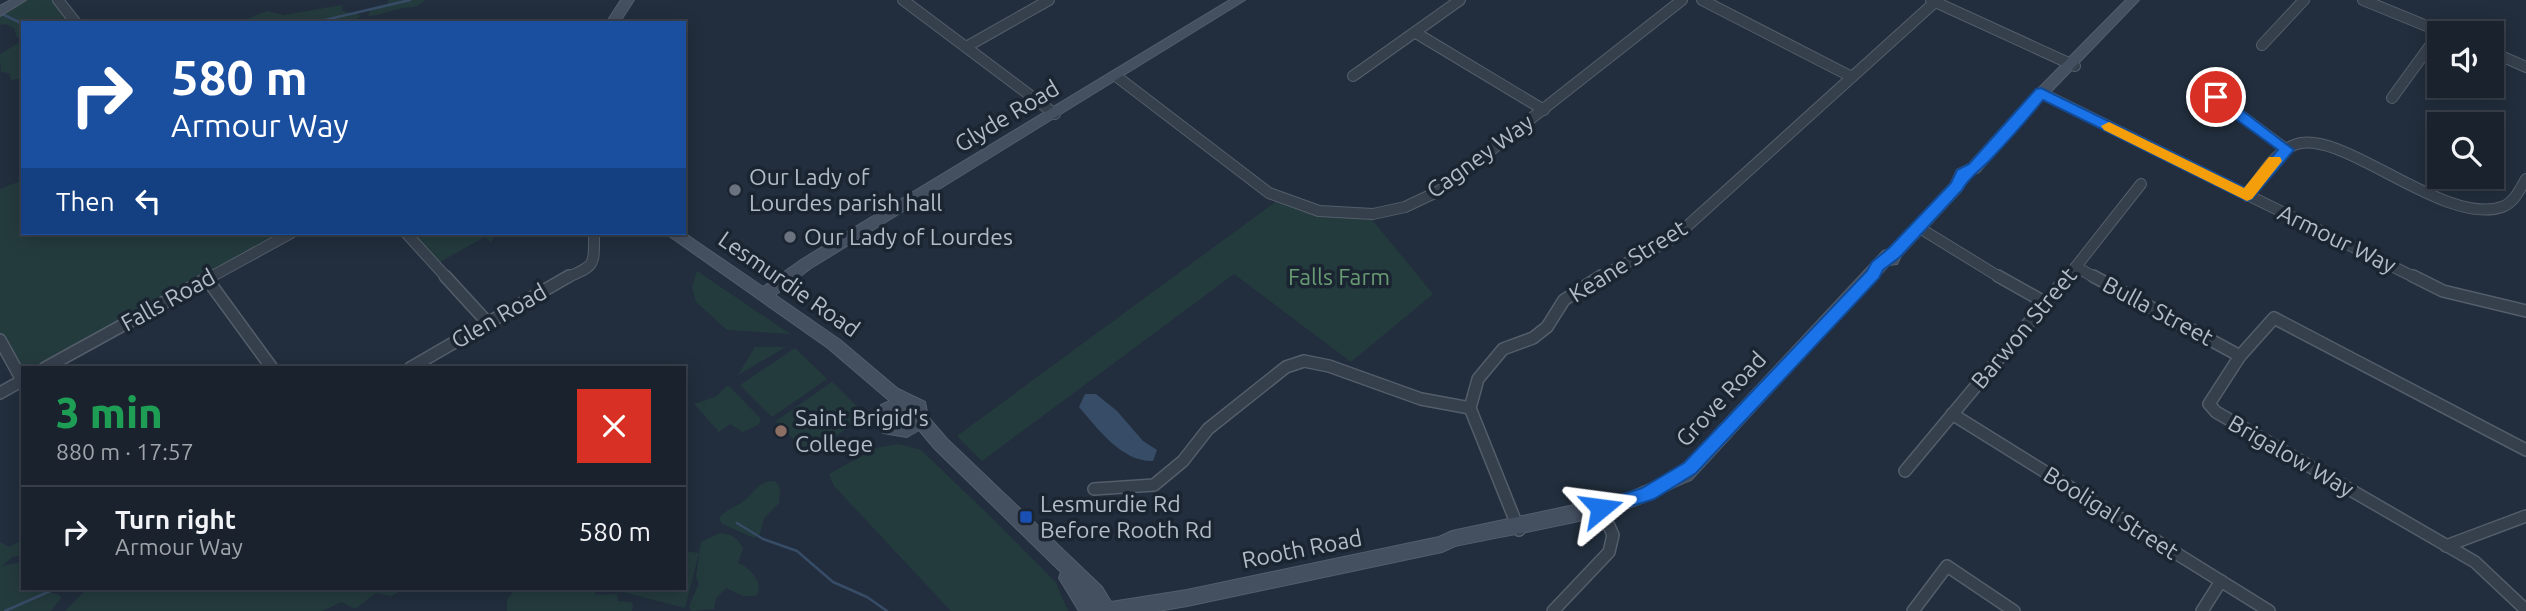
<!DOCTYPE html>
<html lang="en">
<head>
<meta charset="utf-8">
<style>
	:root { --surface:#1a222e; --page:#272f3a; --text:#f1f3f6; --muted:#9fa4aa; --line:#383f4a }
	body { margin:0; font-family:Ubuntu,sans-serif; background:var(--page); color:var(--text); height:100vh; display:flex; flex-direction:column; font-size:26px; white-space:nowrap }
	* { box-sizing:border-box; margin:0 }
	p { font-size:23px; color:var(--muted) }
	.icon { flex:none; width:38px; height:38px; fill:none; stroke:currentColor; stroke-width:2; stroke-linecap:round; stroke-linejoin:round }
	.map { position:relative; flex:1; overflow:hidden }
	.panel { position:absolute; left:21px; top:366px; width:665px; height:224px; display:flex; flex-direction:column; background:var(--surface); border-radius:0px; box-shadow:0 4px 18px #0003,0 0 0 2px var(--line) }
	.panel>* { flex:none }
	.banner { position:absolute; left:21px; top:21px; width:665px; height:214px; border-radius:0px; box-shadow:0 4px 18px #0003,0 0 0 2px var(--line); background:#1a4fa0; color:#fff; overflow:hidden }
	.fabs { position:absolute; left:2427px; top:21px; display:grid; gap:14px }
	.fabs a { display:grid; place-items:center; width:77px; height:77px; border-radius:0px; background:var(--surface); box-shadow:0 4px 18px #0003,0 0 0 2px var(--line); font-size:35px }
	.pin { position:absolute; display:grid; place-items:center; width:60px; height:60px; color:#fff; margin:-30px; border:4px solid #fff; border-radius:50%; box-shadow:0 2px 7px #0007 }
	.me { position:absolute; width:77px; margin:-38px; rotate:74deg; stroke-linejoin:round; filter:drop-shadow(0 0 5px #0008) }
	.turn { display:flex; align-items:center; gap:24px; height:147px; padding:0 35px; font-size:32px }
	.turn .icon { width:91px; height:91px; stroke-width:2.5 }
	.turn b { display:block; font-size:49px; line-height:60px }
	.then { display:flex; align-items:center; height:66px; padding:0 35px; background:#0003; gap:14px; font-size:26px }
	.round { display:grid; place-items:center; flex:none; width:74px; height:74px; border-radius:0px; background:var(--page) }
	.summary { display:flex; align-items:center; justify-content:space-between; height:119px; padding:0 35px }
	h1 { font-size:42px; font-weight:800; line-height:52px; color:#1e9e55 }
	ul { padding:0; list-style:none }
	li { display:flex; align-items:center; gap:21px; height:91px; padding:0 35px; border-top:2px solid var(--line) }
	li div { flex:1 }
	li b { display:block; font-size:26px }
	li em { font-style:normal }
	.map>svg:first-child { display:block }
	.green { fill:#243b3e }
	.water { fill:#374c67 }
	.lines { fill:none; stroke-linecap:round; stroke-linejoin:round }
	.stream { stroke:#374c67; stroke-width:2.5 }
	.street-far1-casing { stroke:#545e6b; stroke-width:12 }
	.street-casing { stroke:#545e6b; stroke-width:14 }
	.secondary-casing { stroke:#545e6b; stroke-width:2 }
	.street-far1 { stroke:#36404d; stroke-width:10 }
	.street { stroke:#36404d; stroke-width:11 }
	.secondary { fill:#444f60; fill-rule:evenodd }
	.route { fill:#1a73e8; stroke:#114b97; stroke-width:2 }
	.slow { fill:#f59e0b }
	.worship-dot { fill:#6b7280; stroke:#1b2532; stroke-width:2.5 }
	.education-dot { fill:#8d6e63; stroke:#1b2532; stroke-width:2.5 }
	.transit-dot { fill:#1a4fb4; stroke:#1b2532; stroke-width:2.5 }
	.labels { text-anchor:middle; stroke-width:7; stroke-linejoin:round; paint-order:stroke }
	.street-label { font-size:23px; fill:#b2bbc8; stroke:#1b2532 }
	.poi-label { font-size:23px; fill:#b2bbc8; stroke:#1b2532; text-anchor:start }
	.park-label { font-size:23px; fill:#689a73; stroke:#1b2532 }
</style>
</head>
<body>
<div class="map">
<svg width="2526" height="611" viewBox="0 0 2526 611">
	<rect width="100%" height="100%" fill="#222e3d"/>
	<g class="green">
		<path d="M20 0H58L76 23H23V37L17 38 14 28 6 24 0 25V12Z"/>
		<path d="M389 0H425C415 10 410 6 398 9 387 11 380 16 368 16L371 8 387 4Z"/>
		<path d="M342 5V11L361 15 354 23H236L267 11 284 15Z"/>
		<path d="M23 40V78L11 80 9 73 1 72 0 54Z"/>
		<path d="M23 180V233H291L45 367 23 368V380L0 340V189Z"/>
		<path d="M1278 200 1323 216H1369L1433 294 1351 362 1234 274 982 461 957 436Z"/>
		<path d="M418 233H497L491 242 485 237 434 265 410 237Z"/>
		<path d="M697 271 790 334 727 330 696 302 692 287Z"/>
		<path d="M755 347H786L738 375Z"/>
		<path d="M795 348 827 379 772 417 740 385Z"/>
		<path d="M832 382 866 415 809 455 776 421Z"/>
		<path d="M728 385 761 419 758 425 743 432 730 424 719 432 694 404 715 397Z"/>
		<path d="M899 444 921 450 995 521 1056 583 1068 611H951L834 486 829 474 876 448Z"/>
		<path d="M775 481 780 488 779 503 764 518 760 534 754 538 722 524 719 518C726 509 735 508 743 502 755 492 757 481 775 481Z"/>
		<path d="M720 533C732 534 738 538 743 549L738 563C751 568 765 584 756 596H743L726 588 716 598 714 609 691 611 689 606 699 584 696 577 701 542Z"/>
		<path d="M23 539V555L12 557 2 566 23 562V588H53L51 593 59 594 61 598 51 611H0V542L9 547Z"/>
		<path d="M684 551 699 553 685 608 607 588H684Z"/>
		<path d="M88 588H408L391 596 376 593 355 609 342 602 322 611H65Z"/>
		<path d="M509 588H594L596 595 617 594 618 601 631 602 633 605 632 611H507V600L512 593Z"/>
	</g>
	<path class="water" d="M1085 394H1096L1117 411 1143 441 1157 450 1153 461C1122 462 1098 429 1079 407Z"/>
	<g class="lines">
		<g class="stream">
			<path d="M2 14 23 24"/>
			<path d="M312 23 410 0"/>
			<path d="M737 523 763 539 797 551 833 582 867 597 887 611"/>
			<path d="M5 611 57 588"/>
		</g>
		<g class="street-far1-casing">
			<g id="street-far1">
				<path d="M58 0 76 23"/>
				<path d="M903 0 1055 114"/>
				<path d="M1702 0 1852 77"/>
				<path d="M1931 0 2075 66"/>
				<path d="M2363 0 2444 33"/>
				<path d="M1416 33 1544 110"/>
				<path d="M2262 45 2304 0"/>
				<path d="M966 47 1049 0"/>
				<path d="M2492 52 2526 67"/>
				<path d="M1116 76 1269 193 1319 211 1373 214 1405 207 1439 191 1682 0"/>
				<path d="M1353 76 1460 0"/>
				<path d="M2212 88 2216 97 2287 150"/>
				<path d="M2041 93 2416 278"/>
				<path d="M2392 98 2440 32"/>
				<path d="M2247 196C2260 178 2273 154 2294 145 2339 125 2443 227 2502 207 2514 203 2520 189 2526 179"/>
				<path d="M1918 227 2001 278"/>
				<path d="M406 233 447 278"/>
				<path d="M2076 267 2096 278"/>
				<path d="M209 278 291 233"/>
				<path d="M566 278C596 265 594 266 594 233"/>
				<path d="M1598 278 1674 238 1935 2"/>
				<path d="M2067 278 2141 184"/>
			</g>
		</g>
		<g class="street-casing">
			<g id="street">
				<path d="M445 276 488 323"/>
				<path d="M1998 276 2046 303"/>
				<path d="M2093 276 2240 356"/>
				<path d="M2413 276 2443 291 2526 311"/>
				<path d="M207 279 272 368"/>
				<path d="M0 340 22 380"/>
				<path d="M45 368 212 276"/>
				<path d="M410 368 569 276"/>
				<path d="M0 393 23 380"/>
				<path d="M1952 414 2269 611"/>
				<path d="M2526 450 2274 318 2240 356 2209 404 2216 412 2475 562 2526 610"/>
				<path d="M1905 471 2068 276"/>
				<path d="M1094 489 1154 485 1183 461 1208 429 1286 367 1304 361 1329 366 1421 399 1470 408"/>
				<path d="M1519 530 1470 408 1478 379 1503 349 1533 338 1547 327 1564 300 1601 276"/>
				<path d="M2446 546 2526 516"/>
				<path d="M1553 611 1609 552 1613 535 1601 508"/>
				<path d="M1913 611 1947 566 2014 611"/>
				<path d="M2202 611 2221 581"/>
			</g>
		</g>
		<g class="secondary-casing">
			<g id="secondary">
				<path d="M11 0H26L0 16V6Z"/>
				<path d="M621 0H634L619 23H606Z"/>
				<path d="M1230 0H1245L811 268 775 295 840 340 898 389 925 402 928 417 947 439 1102 587 1111 602 1187 590 1439 537 1452 531 1626 494 1656 481 1686 462 1883 251 1890 249 1951 183 1957 170 1969 164 2025 102 2126 0H2139L2035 108 1979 172 1968 177 1962 190 1901 256 1897 264 1889 265 1691 480C1670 487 1650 502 1628 508 1572 525 1512 534 1455 546L1442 552 1187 606 1158 611H1079L1059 578 1061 572 935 449 919 430 907 437 883 433 876 422 881 405 890 401 828 348 665 233H684L763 287 801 260ZM906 409 911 411V416L904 423 894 422V414Z"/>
			</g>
		</g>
		<use href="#street-far1" class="street-far1"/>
		<use href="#street" class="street"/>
		<use href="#secondary" class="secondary"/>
	</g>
	<path class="route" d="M2041 88 2245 188 2278 150 2211 101V94H2221L2294 150 2252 199 2247 201 2043 100C2027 120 2010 139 1992 158 1981 170 1970 176 1962 190L1900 257 1883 270 1879 278 1696 473 1654 499 1601 516 1595 514 1592 508 1595 503 1642 488 1684 463 1867 271 1872 262 1889 248 1951 183 1957 170 1969 164 2036 89Z"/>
	<path class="slow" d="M2109 122 2244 188 2269 157H2280L2282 161 2252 199 2247 201 2104 130 2101 126Z"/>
	<g class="worship-dot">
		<circle cx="735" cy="190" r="7"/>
		<circle cx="790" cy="237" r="7"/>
	</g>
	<circle class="education-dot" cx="781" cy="431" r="7"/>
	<rect class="transit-dot" x="1019" y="510" width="14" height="14" rx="3.5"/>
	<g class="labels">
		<g class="street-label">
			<text transform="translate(1007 116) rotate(-31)" y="8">Glyde Road</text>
			<text transform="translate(1480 156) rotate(-36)" y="8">Cagney Way</text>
			<text transform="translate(2337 239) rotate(26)" y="8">Armour Way</text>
			<text transform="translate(1628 261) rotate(-32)" y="8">Keane Street</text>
			<text transform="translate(789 284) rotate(35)" y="8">Lesmurdie Road</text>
			<text transform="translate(168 300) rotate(-29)" y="8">Falls Road</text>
			<text transform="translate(2158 311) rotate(28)" y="8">Bulla Street</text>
			<text transform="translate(499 316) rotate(-30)" y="8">Glen Road</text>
			<text transform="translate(2024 328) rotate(-50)" y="8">Barwon Street</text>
			<text transform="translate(1721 399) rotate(-47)" y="8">Grove Road</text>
			<text transform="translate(2291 456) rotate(30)" y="8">Brigalow Way</text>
			<text transform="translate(2111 513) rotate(32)" y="8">Booligal Street</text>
			<text transform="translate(1302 549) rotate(-11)" y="8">Rooth Road</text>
		</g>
		<g class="poi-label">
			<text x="749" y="185">Our Lady of<tspan x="749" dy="26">Lourdes parish hall</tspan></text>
			<text x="804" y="245">Our Lady of Lourdes</text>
			<text x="795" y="426">Saint Brigid's<tspan x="795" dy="26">College</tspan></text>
			<text x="1040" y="512">Lesmurdie Rd<tspan x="1040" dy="26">Before Rooth Rd</tspan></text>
		</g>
		<g class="park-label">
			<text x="1339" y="285">Falls Farm</text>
		</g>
	</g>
</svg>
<div class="fabs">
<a><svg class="icon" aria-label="sound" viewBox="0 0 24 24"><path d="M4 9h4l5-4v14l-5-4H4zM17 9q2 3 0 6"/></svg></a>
<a><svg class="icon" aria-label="search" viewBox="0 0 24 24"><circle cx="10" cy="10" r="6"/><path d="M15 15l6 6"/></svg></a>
</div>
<div class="pin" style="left:2216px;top:97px;background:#d93025"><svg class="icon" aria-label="arrive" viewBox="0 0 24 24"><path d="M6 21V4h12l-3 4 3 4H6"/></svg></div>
<svg class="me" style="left:1601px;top:508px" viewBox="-20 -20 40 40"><path d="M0-17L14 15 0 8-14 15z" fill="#1a73e8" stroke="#fff" stroke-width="4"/></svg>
<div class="banner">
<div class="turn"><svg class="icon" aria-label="right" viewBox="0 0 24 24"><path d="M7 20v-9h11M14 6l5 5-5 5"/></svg><div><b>580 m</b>Armour Way</div></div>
<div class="then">Then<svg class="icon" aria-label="left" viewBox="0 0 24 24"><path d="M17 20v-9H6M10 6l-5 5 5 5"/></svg></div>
</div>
<section class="panel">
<div class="summary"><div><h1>3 min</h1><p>880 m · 17:57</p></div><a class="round" style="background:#d93025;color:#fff"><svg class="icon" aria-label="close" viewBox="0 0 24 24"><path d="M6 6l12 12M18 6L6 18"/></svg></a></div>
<ul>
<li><svg class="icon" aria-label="right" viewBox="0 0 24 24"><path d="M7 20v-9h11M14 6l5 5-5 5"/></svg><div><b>Turn right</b><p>Armour Way</p></div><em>580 m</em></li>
</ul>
</section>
</div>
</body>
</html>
